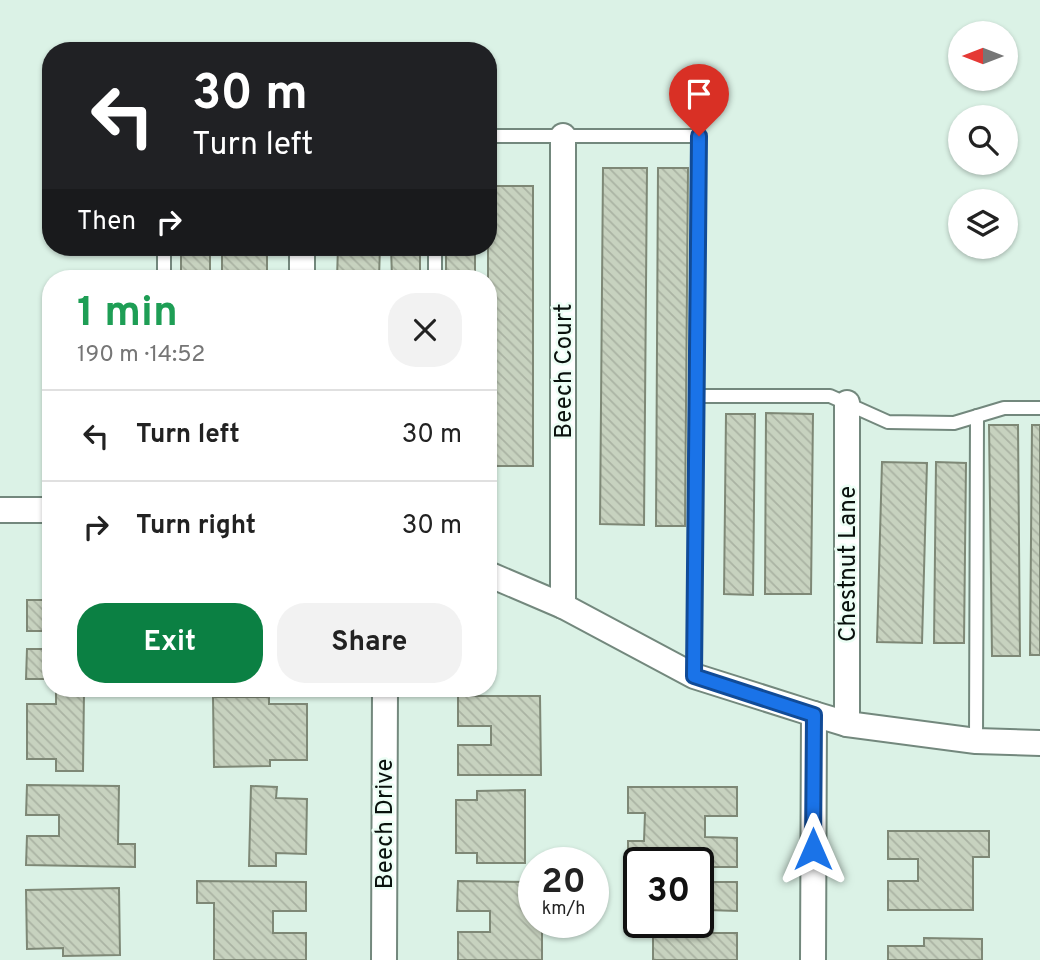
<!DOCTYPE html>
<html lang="en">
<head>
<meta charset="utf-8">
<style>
	:root { --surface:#fff; --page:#f2f2f2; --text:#222; --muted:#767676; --line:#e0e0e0; --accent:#0b8043 }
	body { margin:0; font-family:Overpass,sans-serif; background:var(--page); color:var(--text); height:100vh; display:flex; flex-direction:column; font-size:26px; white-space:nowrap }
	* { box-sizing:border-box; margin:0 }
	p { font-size:23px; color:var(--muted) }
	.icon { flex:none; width:38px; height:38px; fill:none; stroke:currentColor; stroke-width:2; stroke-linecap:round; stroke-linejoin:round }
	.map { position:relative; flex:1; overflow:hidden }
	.drawer { position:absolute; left:42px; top:270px; width:455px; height:427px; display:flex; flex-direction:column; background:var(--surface); border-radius:28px; box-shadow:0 2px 5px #0004 }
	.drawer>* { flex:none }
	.banner { position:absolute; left:42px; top:42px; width:455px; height:214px; border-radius:28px; box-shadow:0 2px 5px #0004; background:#202124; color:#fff; overflow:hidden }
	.needle { width:46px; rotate:270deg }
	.controls { position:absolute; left:948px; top:21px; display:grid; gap:14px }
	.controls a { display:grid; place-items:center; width:70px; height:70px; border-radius:50%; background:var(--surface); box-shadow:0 2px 5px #0004; font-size:35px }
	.speed { position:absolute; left:518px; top:847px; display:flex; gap:14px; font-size:35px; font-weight:700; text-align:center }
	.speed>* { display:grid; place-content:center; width:91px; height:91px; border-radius:50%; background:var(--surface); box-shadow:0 2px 5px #0004; line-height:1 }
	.speed small { font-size:18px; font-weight:400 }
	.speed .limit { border:4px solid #111; border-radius:10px; background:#fff; color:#111 }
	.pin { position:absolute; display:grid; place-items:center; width:60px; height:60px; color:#fff; margin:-72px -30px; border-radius:50% 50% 50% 0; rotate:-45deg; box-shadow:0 0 7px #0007 }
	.pin .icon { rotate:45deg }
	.me { position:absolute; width:77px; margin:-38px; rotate:0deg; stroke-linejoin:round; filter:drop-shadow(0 0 5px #0008) }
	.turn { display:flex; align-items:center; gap:24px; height:147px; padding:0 35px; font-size:32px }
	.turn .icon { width:91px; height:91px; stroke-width:2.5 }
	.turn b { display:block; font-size:49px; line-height:60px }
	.then { display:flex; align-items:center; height:66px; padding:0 35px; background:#0003; gap:14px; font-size:26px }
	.round { display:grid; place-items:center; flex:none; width:74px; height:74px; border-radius:28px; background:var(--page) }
	.overview { display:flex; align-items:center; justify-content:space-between; height:119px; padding:0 35px }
	h1 { font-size:42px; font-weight:700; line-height:52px; color:#1e9e55 }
	.button { display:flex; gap:14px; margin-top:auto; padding:14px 35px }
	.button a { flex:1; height:80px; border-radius:28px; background:var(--accent); color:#fff; font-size:28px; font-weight:700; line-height:80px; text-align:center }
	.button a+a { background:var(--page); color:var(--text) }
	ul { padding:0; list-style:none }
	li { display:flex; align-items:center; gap:21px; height:91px; padding:0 35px; border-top:2px solid var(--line) }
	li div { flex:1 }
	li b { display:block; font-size:26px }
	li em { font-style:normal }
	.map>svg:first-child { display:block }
	.building { fill:url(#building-back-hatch); stroke:#7e8876; stroke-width:2 }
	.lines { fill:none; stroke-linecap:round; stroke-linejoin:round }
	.lane-casing { stroke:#73887d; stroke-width:16 }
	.street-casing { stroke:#73887d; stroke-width:28 }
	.lane { stroke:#fff; stroke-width:12 }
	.street { stroke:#fff; stroke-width:24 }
	.route-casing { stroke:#114b97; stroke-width:18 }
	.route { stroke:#1a73e8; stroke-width:12 }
	.labels { text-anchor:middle; stroke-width:5; stroke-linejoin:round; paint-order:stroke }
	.street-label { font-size:24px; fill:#09110d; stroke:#ecfef5 }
</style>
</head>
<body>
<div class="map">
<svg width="1040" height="960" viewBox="0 0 1040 960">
	<defs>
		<pattern id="building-back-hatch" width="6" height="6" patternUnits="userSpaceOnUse" patternTransform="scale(1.75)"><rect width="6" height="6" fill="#c7d2bf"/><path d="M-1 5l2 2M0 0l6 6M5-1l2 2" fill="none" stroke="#aab3a3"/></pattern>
	</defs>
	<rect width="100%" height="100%" fill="#dbf2e6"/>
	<g class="building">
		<path d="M603 168H647L644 525 600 524Z"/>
		<path d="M658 168H688L685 526H656Z"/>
		<rect x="488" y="186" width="45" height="280"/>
		<rect x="181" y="247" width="29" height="31"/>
		<rect x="222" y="247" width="45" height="31"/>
		<path d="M338 247H380L379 278H337Z"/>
		<path d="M391 247H420V278H392Z"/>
		<rect x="446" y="247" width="29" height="31"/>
		<path d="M766 413 813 414 811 594H765Z"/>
		<path d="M726 414H755L753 595 724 594Z"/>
		<path d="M989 425H1018L1020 656H992Z"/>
		<path d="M1032 425H1040V655H1030Z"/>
		<path d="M882 462 927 463 922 643 877 642Z"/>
		<path d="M936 462 966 463 964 643H934Z"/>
		<rect x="27" y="600" width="24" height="31"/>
		<path d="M27 649H51V679H26Z"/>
		<path d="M56 692H84L83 771H56V759H27V704H56Z"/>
		<path d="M458 696H540L541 775H458V745H491V726H458Z"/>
		<path d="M213 697H269V704H307V760H270V766L214 767Z"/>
		<path d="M27 785 119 786 118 844H135V867L26 865 27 836H59V815H26Z"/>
		<path d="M251 786 277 787 276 798 307 799 306 854 276 853V866H249Z"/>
		<path d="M628 787H737V816H705V837L737 838V867H698V863H639V866H628V841H644L645 813H628Z"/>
		<path d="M525 790V863H477V853H456V800H477V791Z"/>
		<path d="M888 831H989V857H973V910H888V881H918V859H888Z"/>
		<path d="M197 881 306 882V911H273V933H306V960H214V903H197Z"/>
		<path d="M458 881 534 882V922H542V960H458V932H490V911H457Z"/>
		<path d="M698 882H737V911L707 910V933H737V960H653V922H698Z"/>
		<path d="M119 888 120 955 63 956V948L27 949 26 890Z"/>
		<path d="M924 938 982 939V960H888V946H924Z"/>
	</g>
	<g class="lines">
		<g class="lane-casing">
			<g id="lane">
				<path d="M488 136H699L694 676"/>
				<path d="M435 247V278"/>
				<path d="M164 278V247"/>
				<path d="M698 396H830L888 422 954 423 1004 408H1040"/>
				<path d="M976 741 977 416"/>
			</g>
		</g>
		<g class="street-casing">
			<g id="street">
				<path d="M563 136V606"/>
				<path d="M302 247V278"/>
				<path d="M847 403V724"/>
				<path d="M0 510H51"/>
				<path d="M488 574 563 606 694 676 814 714 847 724 976 741 1040 743"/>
				<path d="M384 960 385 688"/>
				<path d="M813 960 814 714"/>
			</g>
		</g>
		<use href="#lane" class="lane"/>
		<use href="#street" class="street"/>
	</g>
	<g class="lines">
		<g class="route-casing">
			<path id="route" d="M699 136 694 676 814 715 813 849"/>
		</g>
		<use href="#route" class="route"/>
	</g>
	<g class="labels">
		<g class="street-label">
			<text transform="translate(563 371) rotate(-90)" y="8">Beech Court</text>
			<text transform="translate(847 564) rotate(-90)" y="8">Chestnut Lane</text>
			<text transform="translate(384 824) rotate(-90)" y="8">Beech Drive</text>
		</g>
	</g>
</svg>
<div class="controls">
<a><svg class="needle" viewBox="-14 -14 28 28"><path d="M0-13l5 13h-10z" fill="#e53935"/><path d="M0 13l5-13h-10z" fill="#767676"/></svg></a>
<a><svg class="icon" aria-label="search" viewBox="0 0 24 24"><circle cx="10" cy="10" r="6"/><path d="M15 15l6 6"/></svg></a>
<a><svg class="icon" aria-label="layers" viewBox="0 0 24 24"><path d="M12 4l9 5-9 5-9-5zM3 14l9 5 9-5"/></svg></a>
</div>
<div class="speed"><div>20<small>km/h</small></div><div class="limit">30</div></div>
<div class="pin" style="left:699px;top:136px;background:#d93025"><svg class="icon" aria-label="arrive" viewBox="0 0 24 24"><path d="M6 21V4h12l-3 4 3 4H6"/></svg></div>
<svg class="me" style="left:813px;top:849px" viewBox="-20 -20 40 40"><path d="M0-17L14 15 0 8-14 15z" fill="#1a73e8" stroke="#fff" stroke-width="4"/></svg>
<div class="banner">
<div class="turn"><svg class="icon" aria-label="left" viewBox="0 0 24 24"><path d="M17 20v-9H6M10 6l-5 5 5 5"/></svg><div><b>30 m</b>Turn left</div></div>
<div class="then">Then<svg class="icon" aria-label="right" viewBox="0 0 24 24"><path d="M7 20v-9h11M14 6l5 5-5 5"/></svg></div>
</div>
<section class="drawer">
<div class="overview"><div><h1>1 min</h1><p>190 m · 14:52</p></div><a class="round"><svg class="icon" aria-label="close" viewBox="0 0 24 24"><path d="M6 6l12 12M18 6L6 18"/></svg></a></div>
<ul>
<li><svg class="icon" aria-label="left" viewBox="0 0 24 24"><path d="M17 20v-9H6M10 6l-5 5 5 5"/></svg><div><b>Turn left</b></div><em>30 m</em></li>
<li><svg class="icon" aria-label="right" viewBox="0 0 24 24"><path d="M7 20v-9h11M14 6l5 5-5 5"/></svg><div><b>Turn right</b></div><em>30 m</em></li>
</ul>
<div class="button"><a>Exit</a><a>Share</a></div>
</section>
</div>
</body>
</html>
